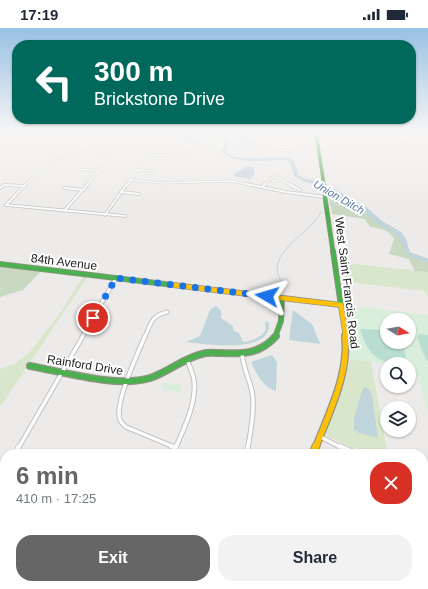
<!DOCTYPE html>
<html lang="en">
<head>
<meta charset="utf-8">
<style>
	:root { --surface:#fff; --page:#f2f2f3; --text:#1f2937; --muted:#747a83; --accent:#676666 }
	body { margin:0; font-family:Helvetica,sans-serif; background:var(--page); color:var(--text); height:100vh; display:flex; flex-direction:column; font-size:15px; white-space:nowrap }
	* { box-sizing:border-box; margin:0 }
	p { font-size:13px; color:var(--muted) }
	.icon { flex:none; width:22px; height:22px; fill:none; stroke:currentColor; stroke-width:2; stroke-linecap:round; stroke-linejoin:round }
	.map { position:relative; flex:1; overflow:hidden }
	.panel { position:absolute; left:0px; top:421px; width:428px; height:140px; display:flex; flex-direction:column; background:var(--surface); border-radius:16px 16px 0 0; box-shadow:0 1px 3px #0004 }
	.panel>* { flex:none }
	.top-card { position:absolute; left:12px; top:12px; width:404px; height:84px; border-radius:16px; box-shadow:0 1px 3px #0004; background:#00695c; color:#fff; overflow:hidden }
	.needle { width:26px; rotate:101deg }
	.controls { position:absolute; left:380px; top:285px; display:grid; gap:8px }
	.controls a { display:grid; place-items:center; width:36px; height:36px; border-radius:50%; background:var(--surface); box-shadow:0 1px 3px #0004; font-size:20px }
	.pin { position:absolute; display:grid; place-items:center; width:34px; height:34px; color:#fff; margin:-17px; border:2px solid #fff; border-radius:50%; box-shadow:0 1px 4px #0007 }
	.me { position:absolute; width:44px; margin:-22px; rotate:277deg; stroke-linejoin:round; filter:drop-shadow(0 0 3px #0008) }
	.turn { display:flex; align-items:center; gap:14px; height:84px; padding:0 16px; font-size:18px }
	.turn .icon { width:52px; height:52px; stroke-width:2.5 }
	.turn b { display:block; font-size:28px; line-height:34px }
	.round { display:grid; place-items:center; flex:none; width:42px; height:42px; border-radius:16px; background:var(--page) }
	.overview { display:flex; align-items:center; justify-content:space-between; height:68px; padding:0 16px }
	h1 { font-size:24px; font-weight:600; line-height:30px; color:var(--accent) }
	.button { display:flex; gap:8px; margin-top:auto; padding:8px 16px }
	.button a { flex:1; height:46px; border-radius:16px; background:var(--accent); color:#fff; font-size:16px; font-weight:600; line-height:46px; text-align:center }
	.button a+a { background:var(--page); color:var(--text) }
	.status { display:flex; justify-content:space-between; align-items:center; height:28px; padding:0 20px; background:var(--surface); direction:ltr }
	.status svg { height:11px; fill:currentColor }
	.map>svg:first-child { display:block }
	.grass { fill:#d8e6cb }
	.forest { fill:#c8d8c1 }
	.park { fill:#d9efdb; fill-rule:evenodd }
	.pitch { fill:#b9ded1 }
	.water { fill:#c0d4dc }
	.lines { fill:none; stroke-linecap:round; stroke-linejoin:round }
	.stream { stroke:#c0d4dc; stroke-width:1 }
	.canal-far2 { stroke:#c0d4dc; stroke-width:2.5 }
	.canal-far1 { stroke:#c0d4dc; stroke-width:3 }
	.canal { stroke:#c0d4dc; stroke-width:4 }
	.street-far4-casing { stroke:#c3c2c1; stroke-width:2.5 }
	.street-far3-casing { stroke:#c3c2c1; stroke-width:3.5 }
	.street-far2-casing { stroke:#c3c2c1; stroke-width:5 }
	.street-far1-casing { stroke:#c3c2c1; stroke-width:5.5 }
	.street-casing { stroke:#c3c2c1; stroke-width:6 }
	.fast-far3-casing { stroke:#929483; stroke-width:3.5 }
	.fast-far2-casing { stroke:#929483; stroke-width:5 }
	.fast-far1-casing { stroke:#929483; stroke-width:6 }
	.fast-casing { stroke:#929483; stroke-width:8 }
	.slow-far2-casing { stroke:#929483; stroke-width:6 }
	.slow-far1-casing { stroke:#929483; stroke-width:8 }
	.slow-casing { stroke:#929483; stroke-width:9 }
	.street-far4 { stroke:#fcfcfc; stroke-width:1.5 }
	.street-far3 { stroke:#fcfcfc; stroke-width:2 }
	.street-far2 { stroke:#fcfcfc; stroke-width:3 }
	.street-far1 { stroke:#fcfcfc; stroke-width:3.5 }
	.street { stroke:#fcfcfc; stroke-width:4.5 }
	.fast-far3 { stroke:#4caf50; stroke-width:2.5 }
	.fast-far2 { stroke:#4caf50; stroke-width:3.5 }
	.fast-far1 { stroke:#4caf50; stroke-width:4.5 }
	.fast { stroke:#4caf50; stroke-width:5.5 }
	.slow-far2 { stroke:#ffc107; stroke-width:4.5 }
	.slow-far1 { stroke:#ffc107; stroke-width:5.5 }
	.slow { stroke:#ffc107; stroke-width:7 }
	.route { stroke:#1a73e8; stroke-width:7; stroke-dasharray:0 12.6 }
	.labels { text-anchor:middle; stroke-width:4; stroke-linejoin:round; paint-order:stroke }
	.far-water-label { font-size:11px; font-style:italic; fill:#5778a3; stroke:#fff }
	.street-label { font-size:12px; fill:#1f1f1f; stroke:#fff }
</style>
</head>
<body>
<div class="status"><b>17:19</b><svg viewBox="0 0 49 12"><path d="M0 12V9h3v3zM5 12V6h3v6zM10 12V3h3v9zM15 12V0h3v12zM26 1h20v11H26zM47 4h2v5h-2z"/></svg></div>
<div class="map">
<svg width="428" height="561" viewBox="0 0 428 561">
	<rect width="100%" height="100%" fill="#edebe9"/>
	<g class="grass">
		<path d="M337 234 428 244V269L425 263 340 253Z"/>
		<path d="M83 248H88L0 379V341L16 335 30 324 61 284Z"/>
		<path d="M350 331 371 334 387 422 386 426 350 419 327 408 326 403 344 359Z"/>
	</g>
	<g class="forest">
		<path d="M329 161 357 175 369 184 376 191 395 202 401 209 407 225 428 233V244L415 243 409 231 389 226 394 211C390 202 379 200 370 199L365 191 332 186Z"/>
		<path d="M0 238 41 243 23 262 0 269Z"/>
	</g>
	<g class="park">
		<path d="M344 277 428 287V384L415 340 409 339V336H388L350 331V314ZM387 292H409V314H387Z"/>
		<path d="M163 354 181 357 182 361 181 365 161 360Z"/>
	</g>
	<g class="pitch">
		<path d="M360 301 387 302V314H403L407 336C378 336 368 328 360 301Z"/>
		<path d="M420 306 428 307V334L421 321 417 308Z"/>
	</g>
	<g class="water">
		<path d="M144 105 196 106 199 107 198 112 202 116C188 118 185 110 174 108 163 106 152 111 143 106Z"/>
		<path d="M216 105C223 105 229 108 229 115L226 124C237 137 276 125 293 131L299 148 326 156 366 179 382 193 401 204 406 211 410 225 428 231V233L407 225 398 204 379 194 365 181 319 155 296 147 290 131C284 130 279 129 273 129 261 129 232 136 223 124 224 113 231 112 216 105Z"/>
		<path d="M238 105 257 108 254 114 253 119 241 113 234 106Z"/>
		<path d="M247 138 253 139 255 146 249 151 234 148 235 145Z"/>
		<path d="M216 278 221 283V290L233 298V302L239 305 243 314C253 313 259 310 266 302L265 294H269C272 327 207 316 186 314L200 308 210 282Z"/>
		<path d="M293 282 312 296 320 316 289 312Z"/>
		<path d="M272 327 277 334 276 363C262 359 257 346 251 334Z"/>
		<path d="M365 359 370 362 372 368 378 410 359 405 354 402V390L362 363Z"/>
		<path d="M362 556H390L398 561H359Z"/>
	</g>
	<g class="lines">
		<g class="stream">
			<path d="M51 105 48 106 57 107 63 105"/>
			<path d="M0 110 10 108 15 105"/>
			<path d="M327 160 331 178"/>
			<path d="M276 265 284 258C281 252 277 247 277 241 277 219 312 203 321 184"/>
		</g>
		<path class="canal-far2" d="M212 105 225 112 226 114 223 123C236 137 270 130 288 131L291 133 295 147 304 152 321 157"/>
		<g class="canal-far1">
			<path d="M318 156 324 158"/>
			<path d="M335 164 365 182 375 193 398 206 406 221"/>
		</g>
		<path class="canal" d="M410 226 428 233"/>
		<g class="street-far4-casing">
			<g id="street-far4">
				<path d="M317 109 428 116"/>
				<path d="M298 113V121L296 123 276 122 266 118 269 113 275 111 317 114"/>
				<path d="M125 118 129 111"/>
				<path d="M67 120 72 126"/>
				<path d="M146 120 157 115H166"/>
				<path d="M148 127 173 128 193 123"/>
				<path d="M78 141 99 143"/>
				<path d="M137 142 154 143"/>
				<path d="M130 152 161 155 231 153 251 157"/>
				<path d="M25 157C32 150 40 141 48 136 75 118 116 117 146 120"/>
				<path d="M87 157 105 136 106 132 96 115"/>
				<path d="M127 157 149 126 150 122 146 120"/>
				<path d="M264 157 273 149H277L291 157"/>
			</g>
		</g>
		<g class="street-far3-casing">
			<g id="street-far3">
				<path d="M246 156 286 164 325 169"/>
				<path d="M289 156 300 162"/>
				<path d="M262 159 265 156"/>
				<path d="M0 160 4 157 25 158"/>
				<path d="M65 160 83 162"/>
				<path d="M121 164 139 166"/>
				<path d="M6 177 26 156"/>
				<path d="M6 177 125 188"/>
				<path d="M64 183 88 156"/>
				<path d="M105 187 127 156"/>
			</g>
		</g>
		<g class="street-far2-casing">
			<g id="street-far2">
				<path d="M82 309 116 250"/>
				<path d="M145 309C151 295 151 288 167 284"/>
			</g>
		</g>
		<g class="street-far1-casing">
			<g id="street-far1">
				<path d="M145 308C138 325 114 375 120 392 121 395 124 397 126 399L174 419"/>
				<path d="M242 326C243 339 249 350 252 363 255 381 251 401 248 419"/>
				<path d="M319 408 340 419"/>
				<path d="M19 419 83 308"/>
				<path d="M176 419C184 400 197 374 194 352 193 345 189 338 187 331"/>
			</g>
		</g>
		<g class="street-casing">
			<g id="street">
				<path d="M171 418 175 420"/>
				<path d="M339 418 358 426"/>
				<path d="M15 426 19 418"/>
				<path d="M173 426 176 418"/>
				<path d="M247 426 248 418"/>
				<path d="M425 438 428 451"/>
				<path d="M0 451 5 443"/>
				<path d="M0 485 5 486"/>
				<path d="M49 561 51 556"/>
			</g>
		</g>
		<g class="fast-far3-casing">
			<path id="fast-far3" d="M316 105 324 157"/>
		</g>
		<g class="fast-far2-casing">
			<path id="fast-far2" d="M323 156 333 224"/>
		</g>
		<g class="fast-far1-casing">
			<g id="fast-far1">
				<path d="M333 223 341 278"/>
				<path d="M0 236 173 257"/>
				<path d="M275 309 281 293 282 270"/>
			</g>
		</g>
		<g class="fast-casing">
			<path id="fast" d="M30 338C64 344 117 360 150 350 168 344 184 330 202 326 208 324 215 325 221 325 244 326 260 326 276 308"/>
		</g>
		<g class="slow-far2-casing">
			<g id="slow-far2">
				<path d="M173 257 341 277"/>
				<path d="M341 278 346 309"/>
			</g>
		</g>
		<g class="slow-far1-casing">
			<path id="slow-far1" d="M316 419C329 384 349 347 345 308"/>
		</g>
		<g class="slow-casing">
			<g id="slow">
				<path d="M313 426 316 418"/>
				<path d="M280 561 281 556"/>
			</g>
		</g>
		<use href="#street-far4" class="street-far4"/>
		<use href="#street-far3" class="street-far3"/>
		<use href="#street-far2" class="street-far2"/>
		<use href="#street-far1" class="street-far1"/>
		<use href="#street" class="street"/>
		<use href="#fast-far3" class="fast-far3"/>
		<use href="#fast-far2" class="fast-far2"/>
		<use href="#fast-far1" class="fast-far1"/>
		<use href="#fast" class="fast"/>
		<use href="#slow-far2" class="slow-far2"/>
		<use href="#slow-far1" class="slow-far1"/>
		<use href="#slow" class="slow"/>
	</g>
	<linearGradient id="sky" x2="0" y2="1"><stop stop-color="#98c1e3"/><stop offset="0.57" stop-color="#f7f6f5"/><stop offset="1" stop-color="#f7f6f5" stop-opacity="0"/></linearGradient>
	<rect width="428" height="183" fill="url(#sky)"/>
	<g class="lines">
		<path class="route" d="M93 290 116 250 267 268"/>
	</g>
	<g class="labels">
		<g class="far-water-label">
			<text transform="translate(339 169) rotate(30)" y="4">Union Ditch</text>
		</g>
		<g class="street-label">
			<text transform="translate(64 234) rotate(7)" y="4">84th Avenue</text>
			<text transform="translate(347 255) rotate(83)" y="4">West Saint Francis Road</text>
			<text transform="translate(85 337) rotate(9)" y="4">Rainford Drive</text>
		</g>
	</g>
</svg>
<div class="controls">
<a><svg class="needle" viewBox="-14 -14 28 28"><path d="M0-13l5 13h-10z" fill="#e53935"/><path d="M0 13l5-13h-10z" fill="#747a83"/></svg></a>
<a><svg class="icon" aria-label="search" viewBox="0 0 24 24"><circle cx="10" cy="10" r="6"/><path d="M15 15l6 6"/></svg></a>
<a><svg class="icon" aria-label="layers" viewBox="0 0 24 24"><path d="M12 4l9 5-9 5-9-5zM3 14l9 5 9-5"/></svg></a>
</div>
<div class="pin" style="left:93px;top:290px;background:#d93025"><svg class="icon" aria-label="arrive" viewBox="0 0 24 24"><path d="M6 21V4h12l-3 4 3 4H6"/></svg></div>
<svg class="me" style="left:267px;top:268px" viewBox="-20 -20 40 40"><path d="M0-17L14 15 0 8-14 15z" fill="#1a73e8" stroke="#fff" stroke-width="4"/></svg>
<div class="top-card">
<div class="turn"><svg class="icon" aria-label="left" viewBox="0 0 24 24"><path d="M17 20v-9H6M10 6l-5 5 5 5"/></svg><div><b>300 m</b>Brickstone Drive</div></div>
</div>
<section class="panel">
<div class="overview"><div><h1>6 min</h1><p>410 m · 17:25</p></div><a class="round" style="background:#d93025;color:#fff"><svg class="icon" aria-label="close" viewBox="0 0 24 24"><path d="M6 6l12 12M18 6L6 18"/></svg></a></div>
<div class="button"><a>Exit</a><a>Share</a></div>
</section>
</div>
</body>
</html>
